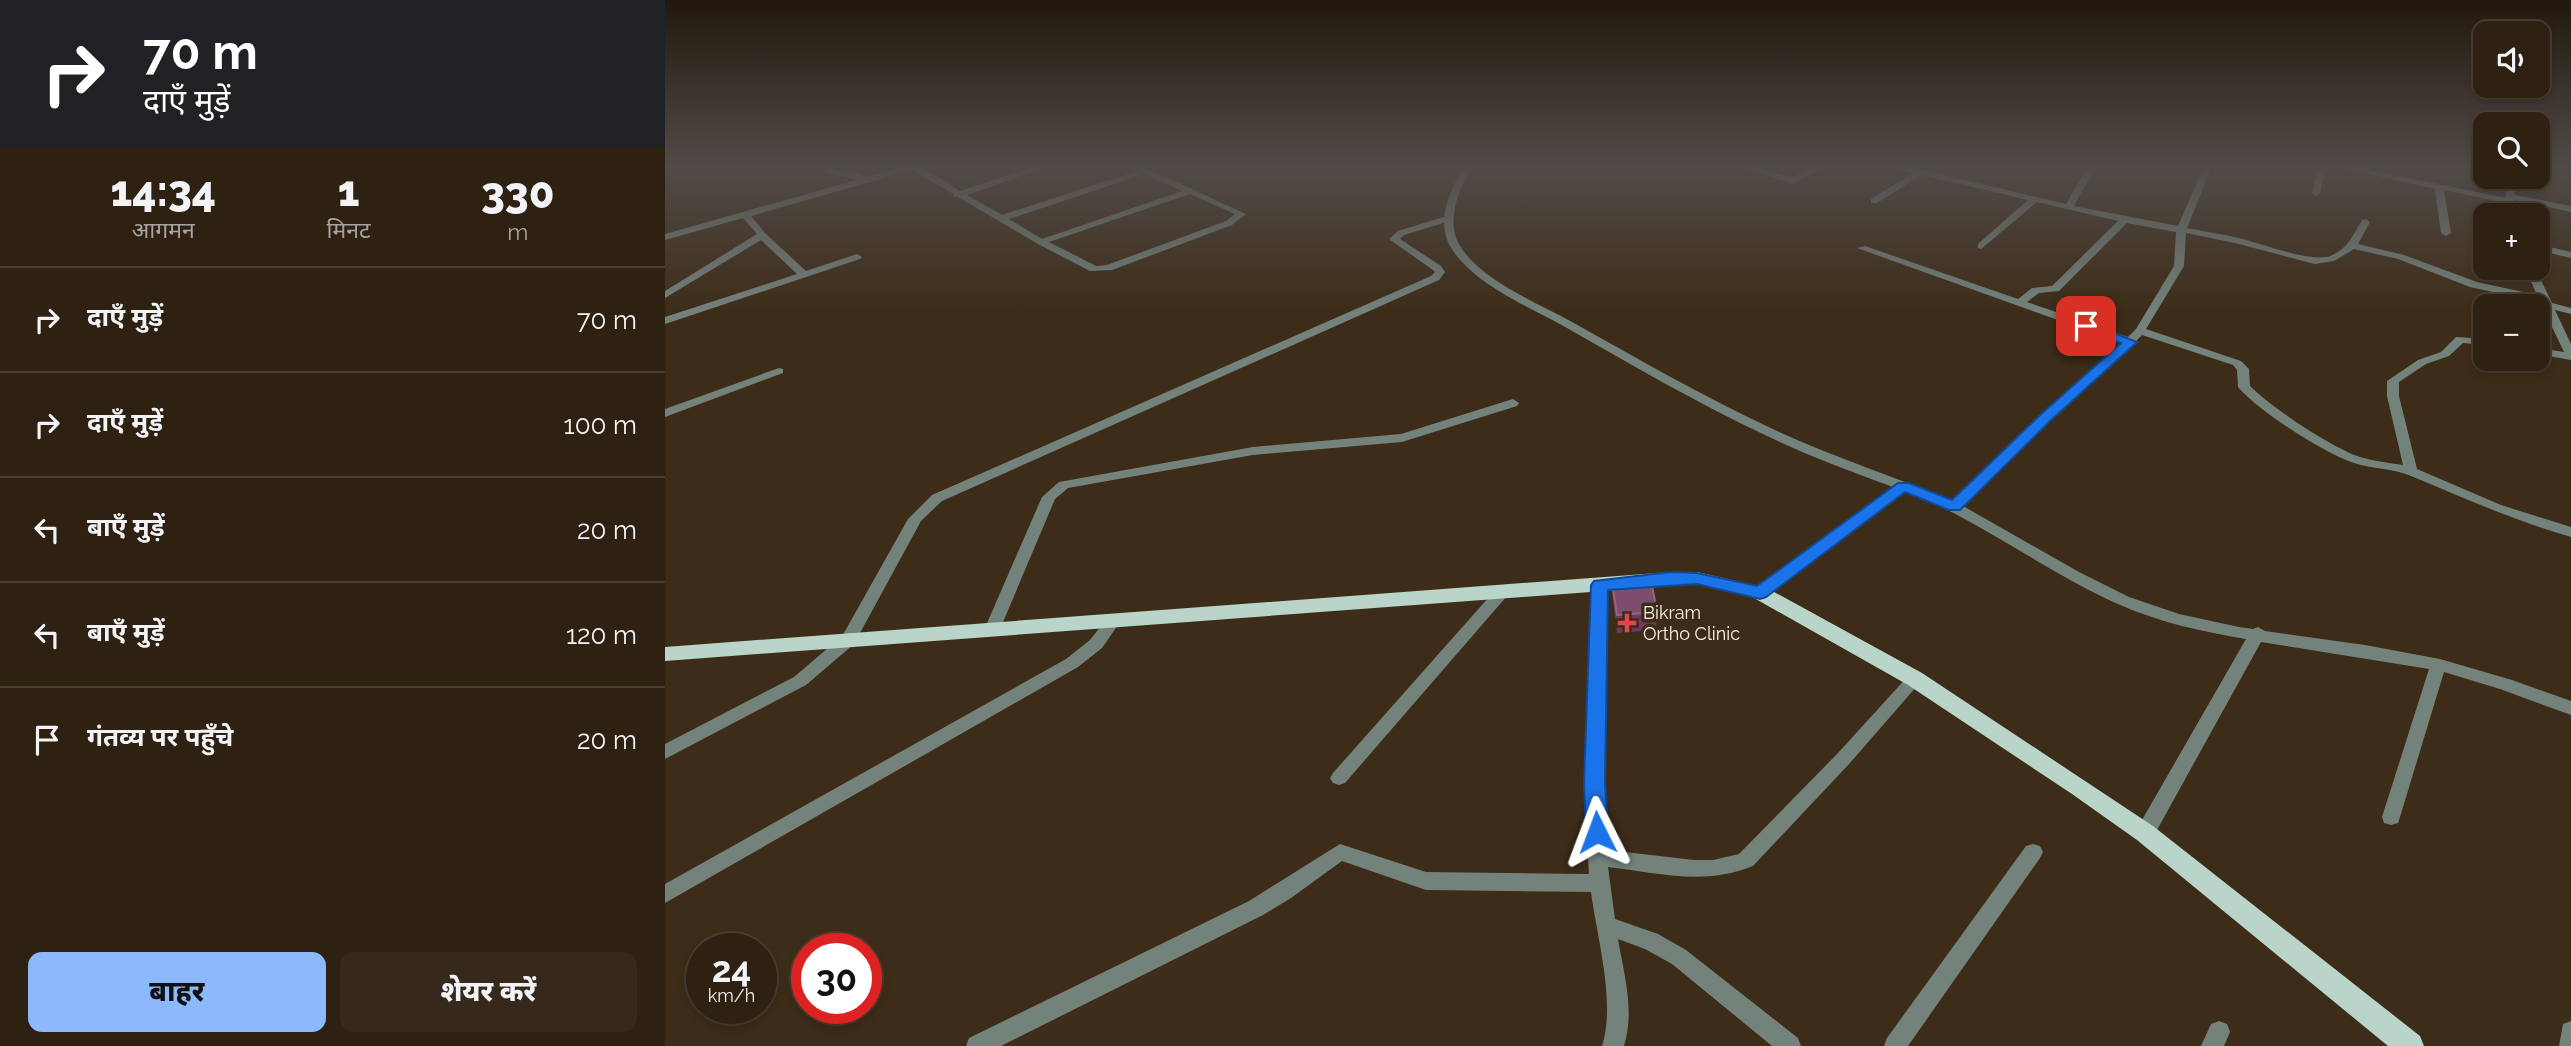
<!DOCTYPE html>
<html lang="hi">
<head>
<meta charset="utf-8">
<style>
	:root { --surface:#2e2112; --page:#36291b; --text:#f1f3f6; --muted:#a7a39f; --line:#493e32; --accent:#8cb9fc }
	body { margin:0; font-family:Raleway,"Noto Sans Devanagari",sans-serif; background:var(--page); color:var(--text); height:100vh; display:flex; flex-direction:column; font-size:26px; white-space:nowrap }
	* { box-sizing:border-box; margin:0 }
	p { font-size:23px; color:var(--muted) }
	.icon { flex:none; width:38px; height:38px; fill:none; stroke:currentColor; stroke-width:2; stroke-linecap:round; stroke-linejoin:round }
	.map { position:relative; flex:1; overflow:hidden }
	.sheet { display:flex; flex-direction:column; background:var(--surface); width:665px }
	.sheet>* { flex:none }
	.guide { background:#202124; color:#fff; overflow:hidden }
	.fabs { position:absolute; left:1808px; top:21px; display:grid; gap:14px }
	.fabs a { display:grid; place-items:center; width:77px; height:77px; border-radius:14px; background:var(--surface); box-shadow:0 4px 10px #0003,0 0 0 2px var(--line); font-size:35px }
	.speed { position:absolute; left:21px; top:933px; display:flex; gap:14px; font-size:35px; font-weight:700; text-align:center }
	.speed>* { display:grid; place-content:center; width:91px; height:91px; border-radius:50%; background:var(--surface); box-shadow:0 4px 10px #0003,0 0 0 2px var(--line); line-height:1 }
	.speed small { font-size:18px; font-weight:400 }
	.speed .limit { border:10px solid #d22; background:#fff; color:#111 }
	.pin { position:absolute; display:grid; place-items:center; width:60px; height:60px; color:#fff; margin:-30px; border-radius:14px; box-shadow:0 4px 10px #0006 }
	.me { position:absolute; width:77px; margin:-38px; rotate:357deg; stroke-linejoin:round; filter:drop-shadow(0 0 5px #0008) }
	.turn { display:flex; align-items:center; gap:24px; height:147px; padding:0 28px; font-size:32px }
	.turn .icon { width:91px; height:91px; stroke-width:2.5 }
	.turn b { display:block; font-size:49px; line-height:60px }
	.eta { display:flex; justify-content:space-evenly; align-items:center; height:119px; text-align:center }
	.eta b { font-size:42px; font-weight:800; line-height:49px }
	.cta { display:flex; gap:14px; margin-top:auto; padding:14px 28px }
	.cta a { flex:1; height:80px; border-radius:14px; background:var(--accent); color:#111; font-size:28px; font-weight:800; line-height:80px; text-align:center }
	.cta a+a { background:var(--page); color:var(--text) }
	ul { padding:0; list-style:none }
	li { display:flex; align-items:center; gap:21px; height:105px; padding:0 28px; border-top:2px solid var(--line) }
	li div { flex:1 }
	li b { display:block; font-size:26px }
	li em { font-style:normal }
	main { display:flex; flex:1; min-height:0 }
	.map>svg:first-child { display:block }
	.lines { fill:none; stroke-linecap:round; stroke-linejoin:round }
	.lane { fill:#74827c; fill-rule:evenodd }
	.street { fill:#74827c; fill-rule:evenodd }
	.primary { fill:#b9d4c8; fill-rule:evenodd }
	.wall { fill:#6f3a5f }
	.building { fill:#7e4d6d; stroke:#916780; stroke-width:2 }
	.route { fill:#1a73e8; stroke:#114b97; stroke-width:2 }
	.health-dot { fill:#e0444e; stroke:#3d2c18; stroke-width:2.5 }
	.labels { text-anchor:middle; stroke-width:7; stroke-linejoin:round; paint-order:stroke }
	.poi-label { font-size:18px; fill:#fbf0e4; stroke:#3d2c18; text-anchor:start }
</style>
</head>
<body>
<main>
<section class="sheet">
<div class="guide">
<div class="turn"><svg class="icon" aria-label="right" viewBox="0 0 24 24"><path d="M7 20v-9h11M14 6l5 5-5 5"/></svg><div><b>70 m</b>दाएँ मुड़ें</div></div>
</div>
<div class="eta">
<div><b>14:34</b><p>आगमन</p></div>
<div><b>1</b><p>मिनट</p></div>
<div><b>330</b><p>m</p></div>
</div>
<ul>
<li><svg class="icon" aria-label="right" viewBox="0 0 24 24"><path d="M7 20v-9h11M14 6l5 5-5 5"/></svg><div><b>दाएँ मुड़ें</b></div><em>70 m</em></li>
<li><svg class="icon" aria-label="right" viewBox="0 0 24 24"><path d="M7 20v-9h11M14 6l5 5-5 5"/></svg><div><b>दाएँ मुड़ें</b></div><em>100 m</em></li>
<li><svg class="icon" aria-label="left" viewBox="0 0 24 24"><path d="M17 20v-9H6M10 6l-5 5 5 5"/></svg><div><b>बाएँ मुड़ें</b></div><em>20 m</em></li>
<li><svg class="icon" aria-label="left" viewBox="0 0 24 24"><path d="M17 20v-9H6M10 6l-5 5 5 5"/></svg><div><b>बाएँ मुड़ें</b></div><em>120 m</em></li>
<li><svg class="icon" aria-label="arrive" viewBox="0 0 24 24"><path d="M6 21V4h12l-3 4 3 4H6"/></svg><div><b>गंतव्य पर पहुँचे</b></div><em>20 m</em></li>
</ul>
<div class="cta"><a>बाहर</a><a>शेयर करें</a></div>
</section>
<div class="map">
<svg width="1906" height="1046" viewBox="0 0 1906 1046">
	<rect width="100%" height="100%" fill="#3d2c18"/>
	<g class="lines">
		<g class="lane">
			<path d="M153 166H162L210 179 206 182 164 174Z"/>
			<path d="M785 215 788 216V220L739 235 735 239 776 266 780 272 774 280 277 501 256 521 189 644H177L175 640 243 519 267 495 766 276 770 272 768 270 724 239 733 231Z"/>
		</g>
		<g class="street">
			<path d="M241 166H255L295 191 371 166H384L302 195 337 215 472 171 464 166H476L483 169 581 214 567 225 447 270 425 271 373 244 293 197H289L288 194 247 170 86 216 100 233 141 271 192 254 197 257 195 259 0 324V317L132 274 96 240 0 298V291L92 234 78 218 0 240V234ZM479 174 517 191 377 239 344 219ZM525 194 570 214 561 221 442 265 431 266 384 242Z"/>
			<path d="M800 166H808C794 188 780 221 795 246 817 281 873 303 909 323 975 360 1041 398 1110 430 1168 457 1229 476 1287 501L1375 416 1457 343 1192 248 1200 246 1353 299 1367 288 1387 286 1453 221 1372 202 1316 249 1313 248V244L1363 200 1257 175 1212 203H1206V199L1248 173 1225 166H1241L1401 204 1423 166H1431L1409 206 1513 226 1539 166H1547L1522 228C1538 231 1554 234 1570 237 1593 242 1645 263 1665 256 1683 249 1688 235 1697 220L1700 219 1705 222 1693 244 1739 255 1812 282 1872 295 1860 268H1870L1887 303 1906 308V314L1890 310 1906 344V360L1872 354V348L1899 352 1875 302 1805 287 1733 259 1689 249 1669 261 1650 264 1570 243 1521 233 1519 266 1481 329 1576 361 1584 369 1585 386C1607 408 1666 447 1695 457 1709 461 1724 463 1738 465L1722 396V381L1753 360 1776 352 1791 337 1820 339V345L1798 343 1784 356 1761 364 1734 382V396L1752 469 1836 505 1906 527V537C1850 521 1799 498 1746 476 1728 468 1707 469 1689 463 1660 454 1592 410 1573 387L1572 370 1568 365 1477 335 1448 365 1383 422 1298 506 1414 572 1464 597 1514 614 1574 627 1588 629 1593 627 1600 631 1700 645 1775 659 1847 680 1906 701V715L1835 689 1779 672 1735 817 1733 823 1726 825 1719 823 1717 817 1764 669 1596 642 1487 839 1480 841 1473 839 1471 833 1473 827 1581 639C1538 632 1493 622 1453 604 1379 571 1315 520 1240 491L1100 597H1090L1087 593 1090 589 1228 487C1185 471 1141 455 1100 435 1032 403 967 365 902 328 865 307 807 284 785 246 771 221 785 188 800 166ZM1462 223 1511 232 1509 266 1471 329 1463 337 1362 302 1374 293 1394 291Z"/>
			<path d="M1073 166H1087L1127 178 1149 166H1160L1128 184Z"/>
			<path d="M1653 166H1661L1655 193 1651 196 1647 193Z"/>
			<path d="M1668 166H1686L1841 198 1840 177H1848L1850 195 1906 206V212L1850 200 1852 215H1843L1842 203 1779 190 1786 233 1781 236 1776 233 1770 189Z"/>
			<path d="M1872 244 1906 252V258L1872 250Z"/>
			<path d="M114 368 118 369V373L0 417V409Z"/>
			<path d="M848 399 854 403 852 406 737 442 588 455 403 488 390 499 333 634H321L319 630 377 497 394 482 588 447 736 434Z"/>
			<path d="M935 580 940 581 942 585 939 761 942 850 1029 860H1048L1074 854 1173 753 1244 675 1250 673 1256 675 1258 679 1185 763 1088 866C1038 886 995 873 943 867L950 919 993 934 1021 950 1133 1038 1136 1046H1107L1007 964 980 949 953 939C959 975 970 1010 959 1046H937C951 1002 932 938 926 892L761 890 677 861 626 898 598 915 336 1046H301L304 1038 584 901 675 844 761 872 924 874C917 778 924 681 928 585L930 581Z"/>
			<path d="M837 587 842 588 845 592 842 596 680 783 674 785 668 783 665 778 668 773 832 588Z"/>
			<path d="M448 615 453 617 456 621 453 625 437 648 413 667 0 903V884L401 659 425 640 443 617Z"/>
			<path d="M183 634 189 636 191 640 189 644 141 685 0 759V744L129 677 177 636Z"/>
			<path d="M1368 844 1375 846 1378 852 1375 858 1243 1046H1219L1222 1038 1361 846Z"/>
			<path d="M1554 1021 1562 1024 1565 1032 1559 1046H1536L1546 1024Z"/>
			<path d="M1906 1021V1046H1894L1898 1024Z"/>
		</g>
		<path class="primary" d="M1006 572H1032L1102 588 1257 673 1488 826 1755 1036 1759 1046H1723L1472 840 1407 794 1243 685 1089 598 1032 584 0 661V647Z"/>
	</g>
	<path class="wall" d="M947 583 992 612 991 630 952 633 948 600Z"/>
	<path class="building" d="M986 580 992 612 952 615 947 583Z"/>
	<linearGradient id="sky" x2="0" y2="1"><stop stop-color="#22180d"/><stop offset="0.53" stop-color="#514b48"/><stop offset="1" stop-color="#514b48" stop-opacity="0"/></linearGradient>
	<rect width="1906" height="313" fill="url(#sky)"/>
	<path class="route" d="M1421 322 1472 342 1384 422 1295 510H1284L1240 492 1101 597 1095 599 1032 584 943 590 940 783 943 832 940 839 932 841 924 839 921 832 919 783 926 585 929 581 1006 572 1032 573 1092 586 1233 483H1244L1287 500 1374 416 1456 343 1417 329 1415 326Z"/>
	<path class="health-dot" d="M958.5 612.5h7v7h7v7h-7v7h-7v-7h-7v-7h7z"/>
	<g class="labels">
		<g class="poi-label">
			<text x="978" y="619">Bikram<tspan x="978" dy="21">Ortho Clinic</tspan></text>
		</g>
	</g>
</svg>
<div class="fabs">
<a><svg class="icon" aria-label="sound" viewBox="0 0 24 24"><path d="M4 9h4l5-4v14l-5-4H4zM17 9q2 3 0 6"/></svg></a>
<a><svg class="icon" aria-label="search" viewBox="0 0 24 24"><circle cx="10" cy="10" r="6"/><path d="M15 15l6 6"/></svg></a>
<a>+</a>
<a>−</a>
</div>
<div class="speed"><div>24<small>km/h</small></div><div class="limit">30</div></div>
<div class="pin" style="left:1421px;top:326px;background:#d93025"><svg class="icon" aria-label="arrive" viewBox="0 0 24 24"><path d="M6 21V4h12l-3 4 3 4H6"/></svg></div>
<svg class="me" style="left:932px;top:832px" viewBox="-20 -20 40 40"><path d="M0-17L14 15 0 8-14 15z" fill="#1a73e8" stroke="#fff" stroke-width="4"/></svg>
</div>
</main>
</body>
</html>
